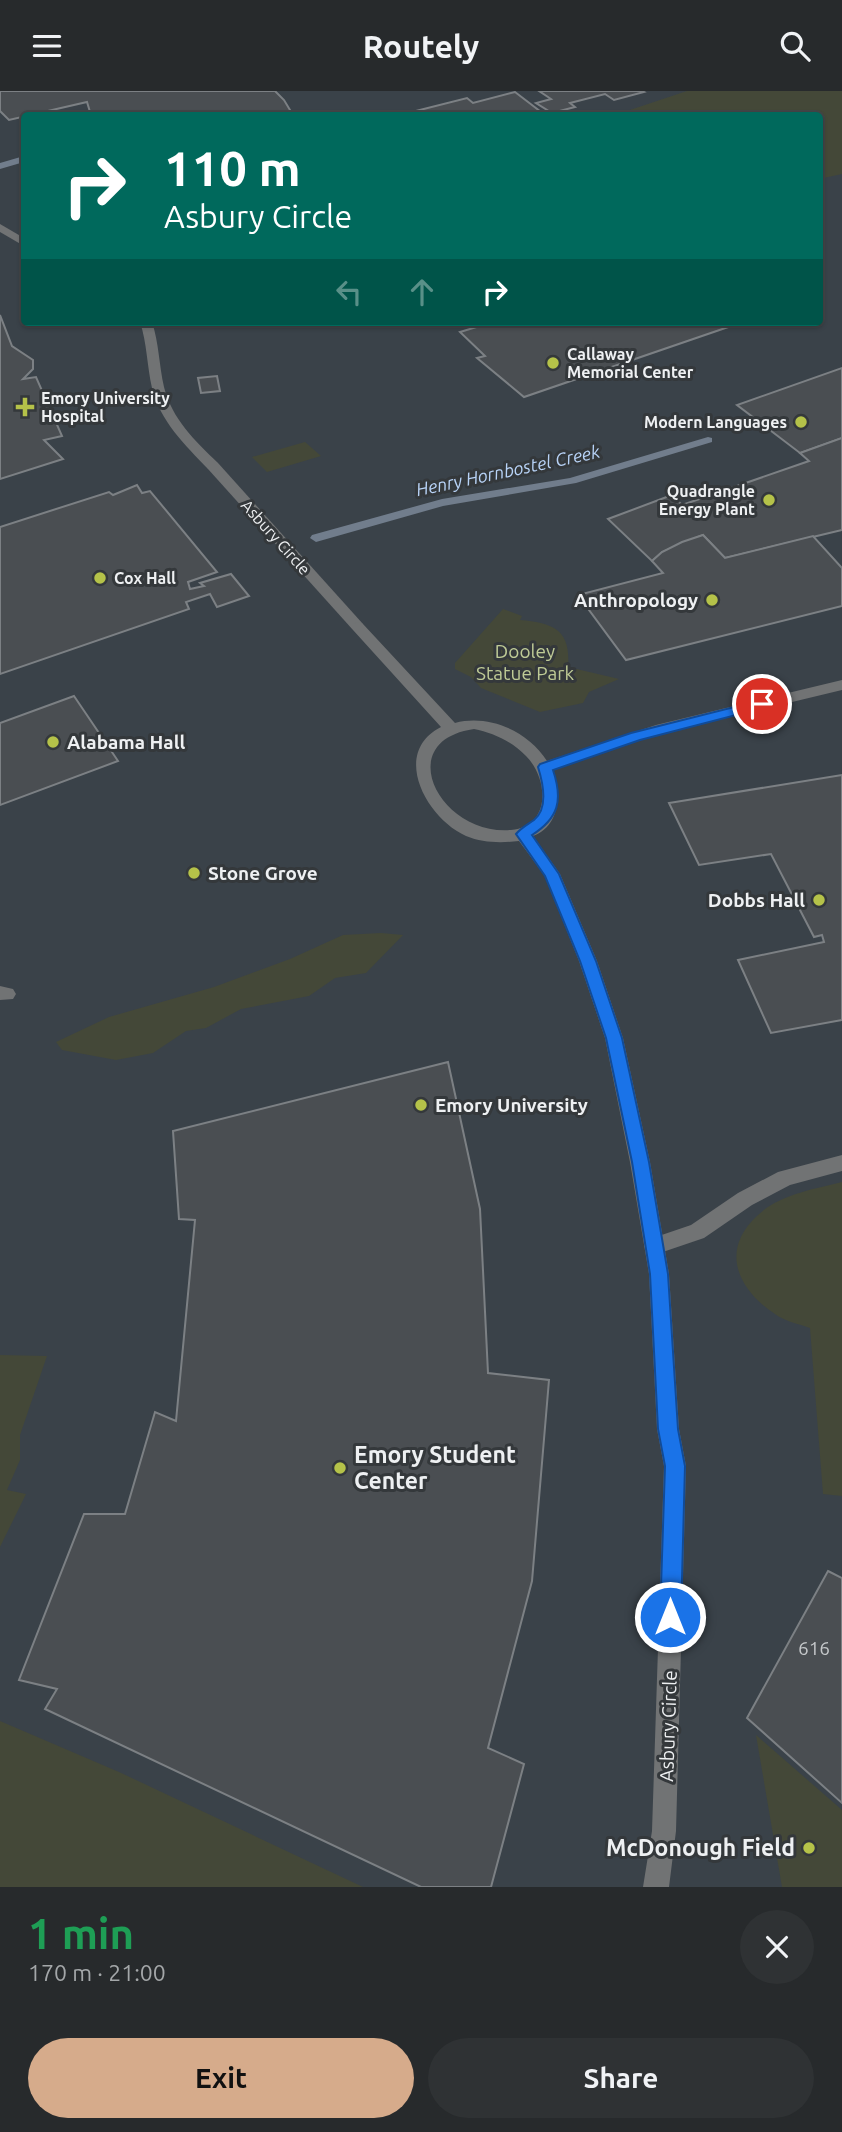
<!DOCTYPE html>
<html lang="en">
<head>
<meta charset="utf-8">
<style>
	:root { --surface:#272a2c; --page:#2f3234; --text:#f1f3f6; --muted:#a4a7a9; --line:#434648; --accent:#d6ab8b }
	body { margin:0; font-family:Ubuntu,sans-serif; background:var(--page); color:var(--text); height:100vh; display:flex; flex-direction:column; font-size:26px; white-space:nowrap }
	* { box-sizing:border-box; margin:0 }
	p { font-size:23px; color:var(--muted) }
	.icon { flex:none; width:38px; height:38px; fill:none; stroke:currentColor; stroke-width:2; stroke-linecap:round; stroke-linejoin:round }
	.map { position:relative; height:1796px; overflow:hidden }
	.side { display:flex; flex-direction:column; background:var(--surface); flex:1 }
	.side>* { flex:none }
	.hud { position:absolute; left:21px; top:21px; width:802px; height:214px; border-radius:7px; box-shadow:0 2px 5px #0004,0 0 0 2px var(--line); background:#00695c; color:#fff; overflow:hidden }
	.pin { position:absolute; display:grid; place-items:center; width:60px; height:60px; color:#fff; margin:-30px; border:4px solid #fff; border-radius:50%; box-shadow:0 2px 7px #0007 }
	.me { position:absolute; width:77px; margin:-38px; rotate:0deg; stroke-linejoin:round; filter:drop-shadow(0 0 5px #0008) }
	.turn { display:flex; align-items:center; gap:24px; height:147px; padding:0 28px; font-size:32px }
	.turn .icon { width:91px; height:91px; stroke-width:2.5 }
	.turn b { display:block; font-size:49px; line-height:60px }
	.lanes { display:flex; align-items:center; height:66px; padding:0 28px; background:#0003; justify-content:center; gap:35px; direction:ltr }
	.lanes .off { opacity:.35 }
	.round { display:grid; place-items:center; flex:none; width:74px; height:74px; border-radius:37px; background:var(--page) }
	.overview { display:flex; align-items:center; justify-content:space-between; height:119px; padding:0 28px }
	h1 { font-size:42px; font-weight:700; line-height:52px; color:#1e9e55 }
	.primary-button { display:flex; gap:14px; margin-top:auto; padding:14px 28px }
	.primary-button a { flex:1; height:80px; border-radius:42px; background:var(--accent); color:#111; font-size:28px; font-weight:700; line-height:80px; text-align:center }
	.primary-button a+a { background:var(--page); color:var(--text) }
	header { display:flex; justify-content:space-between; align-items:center; height:91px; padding:0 28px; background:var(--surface); font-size:32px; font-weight:700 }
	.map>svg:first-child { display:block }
	.built { fill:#3a4249; fill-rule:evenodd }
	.green { fill:#444838 }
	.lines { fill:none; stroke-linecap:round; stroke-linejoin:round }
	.stream { fill:#717d8c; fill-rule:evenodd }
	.building { fill:#4a4e52; stroke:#7c8084; stroke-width:2 }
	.service { fill:#717374; fill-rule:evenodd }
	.pedestrian { fill:#717374; fill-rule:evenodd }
	.minor { fill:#717374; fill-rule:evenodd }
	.route { fill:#1a73e8; stroke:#114b97; stroke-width:2 }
	.poi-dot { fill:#b5c249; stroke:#34383b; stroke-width:2.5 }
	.labels { text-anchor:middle; stroke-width:6; stroke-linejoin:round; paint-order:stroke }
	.far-poi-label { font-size:16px; font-weight:bold; fill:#eef0f2; stroke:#34383b; text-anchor:start }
	.far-street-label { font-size:16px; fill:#eef0f2; stroke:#34383b }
	.far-water-label { font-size:18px; font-style:italic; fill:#b8d3f7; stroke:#34383b }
	.poi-label { font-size:19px; font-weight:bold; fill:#eef0f2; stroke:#34383b; text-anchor:start }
	.park-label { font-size:19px; fill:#bfcb96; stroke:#34383b }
	.near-number-label { font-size:19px; fill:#c5c8ca }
	.street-label { font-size:19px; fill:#eef0f2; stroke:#34383b }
	.near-poi-label { font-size:23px; font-weight:bold; fill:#eef0f2; stroke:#34383b; text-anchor:start }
</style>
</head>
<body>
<header><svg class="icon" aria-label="menu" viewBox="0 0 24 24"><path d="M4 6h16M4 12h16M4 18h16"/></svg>Routely<svg class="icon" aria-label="search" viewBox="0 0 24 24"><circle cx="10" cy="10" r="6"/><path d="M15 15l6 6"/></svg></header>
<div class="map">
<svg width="842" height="1796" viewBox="0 0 842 1796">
	<rect width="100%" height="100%" fill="#34383b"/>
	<path class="built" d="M0 0H842V1796H0ZM24 24H819V231H24Z"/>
	<g class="green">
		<path d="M687 0H842V83L819 88V24H615Z"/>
		<path d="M305 351 321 365 267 381 252 366Z"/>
		<path d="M503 518 522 525 520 529C554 532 571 539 568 576L619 588 589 601 583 612 540 621 481 597 471 586 455 578V572Z"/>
		<path d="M381 842 403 844 366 882 335 887 309 905 241 918 206 937 186 940 153 962 116 969 62 959 56 951 109 926 214 896 290 868 343 844Z"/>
		<path d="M842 1091V1405L823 1403 810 1237C799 1233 784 1230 775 1223 737 1198 720 1159 757 1125 778 1104 814 1098 842 1091Z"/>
		<path d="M0 1264 47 1265 20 1344V1369L7 1399 26 1403 0 1456Z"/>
		<path d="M0 1630 119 1681 363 1796H0Z"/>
		<path d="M756 1644 842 1719V1796H782Z"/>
	</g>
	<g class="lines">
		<g class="stream">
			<path d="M24 65V71L0 78V72Z"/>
			<path d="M708 346 712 347V351L576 392 443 415 316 451 310 447 312 444 442 408 570 387Z"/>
		</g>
	</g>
	<g class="building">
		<path d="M0 0H275L284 9 293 24H87L90 21 87 11 9 29 0 20Z"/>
		<path d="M539 0H642L644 1 614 9 605 3 570 12 575 16 552 22 536 12 551 8Z"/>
		<path d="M515 1 545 24H400L467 7 473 12Z"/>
		<path d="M0 224 12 255 33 269V278L23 288 36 286 62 345 44 349 63 368 0 388Z"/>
		<path d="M493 231H735L737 233 524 306 477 267 485 265 460 241Z"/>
		<path d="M842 277V347L800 362 737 314Z"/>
		<path d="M217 285 220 300 201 302 198 287Z"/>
		<path d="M842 347V439L725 467 703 444 662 461 652 470 608 428 672 404 682 414 809 370 800 362Z"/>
		<path d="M137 394 142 402 150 400 217 481 188 491 190 498 204 495 200 492 231 483 249 505 217 516 210 503 186 511 189 518 0 583V436L109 401 113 404Z"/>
		<path d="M703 444 725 467 813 445 842 477V515L626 569 578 504 663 482 652 470 662 461 682 451Z"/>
		<path d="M74 605 118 670 0 714V632Z"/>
		<path d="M842 684V929L771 942 738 869 824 851 822 844 814 846 771 763 699 774 669 712Z"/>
		<path d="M448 971 480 1118 488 1282 549 1289 532 1490 488 1657 524 1673 491 1796H421L45 1618 57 1598 19 1589 84 1423H125L155 1321 176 1330 195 1129 179 1128 173 1040Z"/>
		<path d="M828 1480 842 1487V1712L747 1627Z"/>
	</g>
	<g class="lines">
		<path class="service" d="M0 895 13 898 16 903 13 908 0 909Z"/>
		<g class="pedestrian">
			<path d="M213 371 218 372 363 533V539H353L208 378 207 375Z"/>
			<path d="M842 1064V1080L790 1094 752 1114 704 1147 654 1164 647 1161 644 1155 647 1149 691 1134 738 1102 778 1081Z"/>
		</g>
		<g class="minor">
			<path d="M0 133 24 147V155L0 141Z"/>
			<path d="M140 231H152C159 252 159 274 164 296 172 328 195 350 218 372V378H208C185 354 160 330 152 297 147 275 147 252 140 231Z"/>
			<path d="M358 531 363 533 455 632C489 623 528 640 547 670L656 634 842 589V599L659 643 552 679C562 702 560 735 533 745L560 783 597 870 623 947 650 1071 669 1183 679 1338 686 1375 676 1740 669 1796H643L652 1740 664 1375 657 1338 649 1183 630 1071 605 947 579 870 545 785 519 750C501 752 483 752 466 745 427 728 390 662 441 636L353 539V533ZM474 638C493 642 512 650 526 665 549 688 551 736 511 739 440 745 391 650 474 638Z"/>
		</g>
	</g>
	<path class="route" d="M762 609 767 610V616L640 649 553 679C563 709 559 727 532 744L559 783 596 870 622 947 649 1071 668 1183 678 1338 685 1375 681 1526 677 1533 670 1536 663 1533 660 1526 665 1375 658 1338 650 1183 632 1071 606 947 580 870 545 785 516 743C521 737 527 734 534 729 549 717 543 692 538 676L540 673 631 642Z"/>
	<g class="poi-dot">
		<circle cx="553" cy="272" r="7"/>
		<path d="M21.5 305.5h7v7h7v7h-7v7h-7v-7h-7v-7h7z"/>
		<circle cx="801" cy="331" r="7"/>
		<circle cx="769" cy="409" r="7"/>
		<circle cx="100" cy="487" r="7"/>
		<circle cx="712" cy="509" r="7"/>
		<circle cx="53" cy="651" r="7"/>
		<circle cx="194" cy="782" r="7"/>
		<circle cx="819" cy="809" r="7"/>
		<circle cx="421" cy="1014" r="7"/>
		<circle cx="340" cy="1377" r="7"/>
		<circle cx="809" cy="1757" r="7"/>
	</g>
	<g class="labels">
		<g class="far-poi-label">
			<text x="567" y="269">Callaway<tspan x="567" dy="18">Memorial Center</tspan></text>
			<text x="41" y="313">Emory University<tspan x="41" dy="18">Hospital</tspan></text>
			<text x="787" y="337" text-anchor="end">Modern Languages</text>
			<text x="755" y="406" text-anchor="end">Quadrangle<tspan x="755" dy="18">Energy Plant</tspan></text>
			<text x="114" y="493">Cox Hall</text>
		</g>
		<g class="far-street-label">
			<text transform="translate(276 446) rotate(48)" y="6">Asbury Circle</text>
		</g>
		<g class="far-water-label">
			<text transform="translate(508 380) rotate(-12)" y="6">Henry Hornbostel Creek</text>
		</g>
		<g class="poi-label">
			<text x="698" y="516" text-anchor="end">Anthropology</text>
			<text x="67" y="658">Alabama Hall</text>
			<text x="208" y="789">Stone Grove</text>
			<text x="805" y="816" text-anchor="end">Dobbs Hall</text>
			<text x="435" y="1021">Emory University</text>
		</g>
		<g class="park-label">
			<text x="525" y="567">Dooley<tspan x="525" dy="22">Statue Park</tspan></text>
		</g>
		<g class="near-number-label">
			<text x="814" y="1564">616</text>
		</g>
		<g class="street-label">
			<text transform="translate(668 1635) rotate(-88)" y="7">Asbury Circle</text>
		</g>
		<g class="near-poi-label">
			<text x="354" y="1372">Emory Student<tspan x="354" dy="26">Center</tspan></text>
			<text x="795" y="1765" text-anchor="end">McDonough Field</text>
		</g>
	</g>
</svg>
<div class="pin" style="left:762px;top:613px;background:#d93025"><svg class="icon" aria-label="arrive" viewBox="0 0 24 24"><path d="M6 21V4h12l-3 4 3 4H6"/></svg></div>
<svg class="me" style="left:670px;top:1526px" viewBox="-20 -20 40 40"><circle r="17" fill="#1a73e8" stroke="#fff" stroke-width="3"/><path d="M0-11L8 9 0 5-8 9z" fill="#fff"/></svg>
<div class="hud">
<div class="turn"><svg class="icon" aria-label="right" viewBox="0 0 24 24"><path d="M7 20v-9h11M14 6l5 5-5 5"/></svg><div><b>110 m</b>Asbury Circle</div></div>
<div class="lanes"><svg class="icon off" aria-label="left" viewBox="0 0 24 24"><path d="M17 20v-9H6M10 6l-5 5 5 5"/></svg><svg class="icon off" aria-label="ahead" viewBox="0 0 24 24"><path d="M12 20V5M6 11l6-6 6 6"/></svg><svg class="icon" aria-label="right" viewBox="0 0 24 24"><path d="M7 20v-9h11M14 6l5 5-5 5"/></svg></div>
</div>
</div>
<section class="side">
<div class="overview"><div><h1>1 min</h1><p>170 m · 21:00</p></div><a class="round"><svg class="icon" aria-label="close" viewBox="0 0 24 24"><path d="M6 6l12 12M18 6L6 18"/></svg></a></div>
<div class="primary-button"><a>Exit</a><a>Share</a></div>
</section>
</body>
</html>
